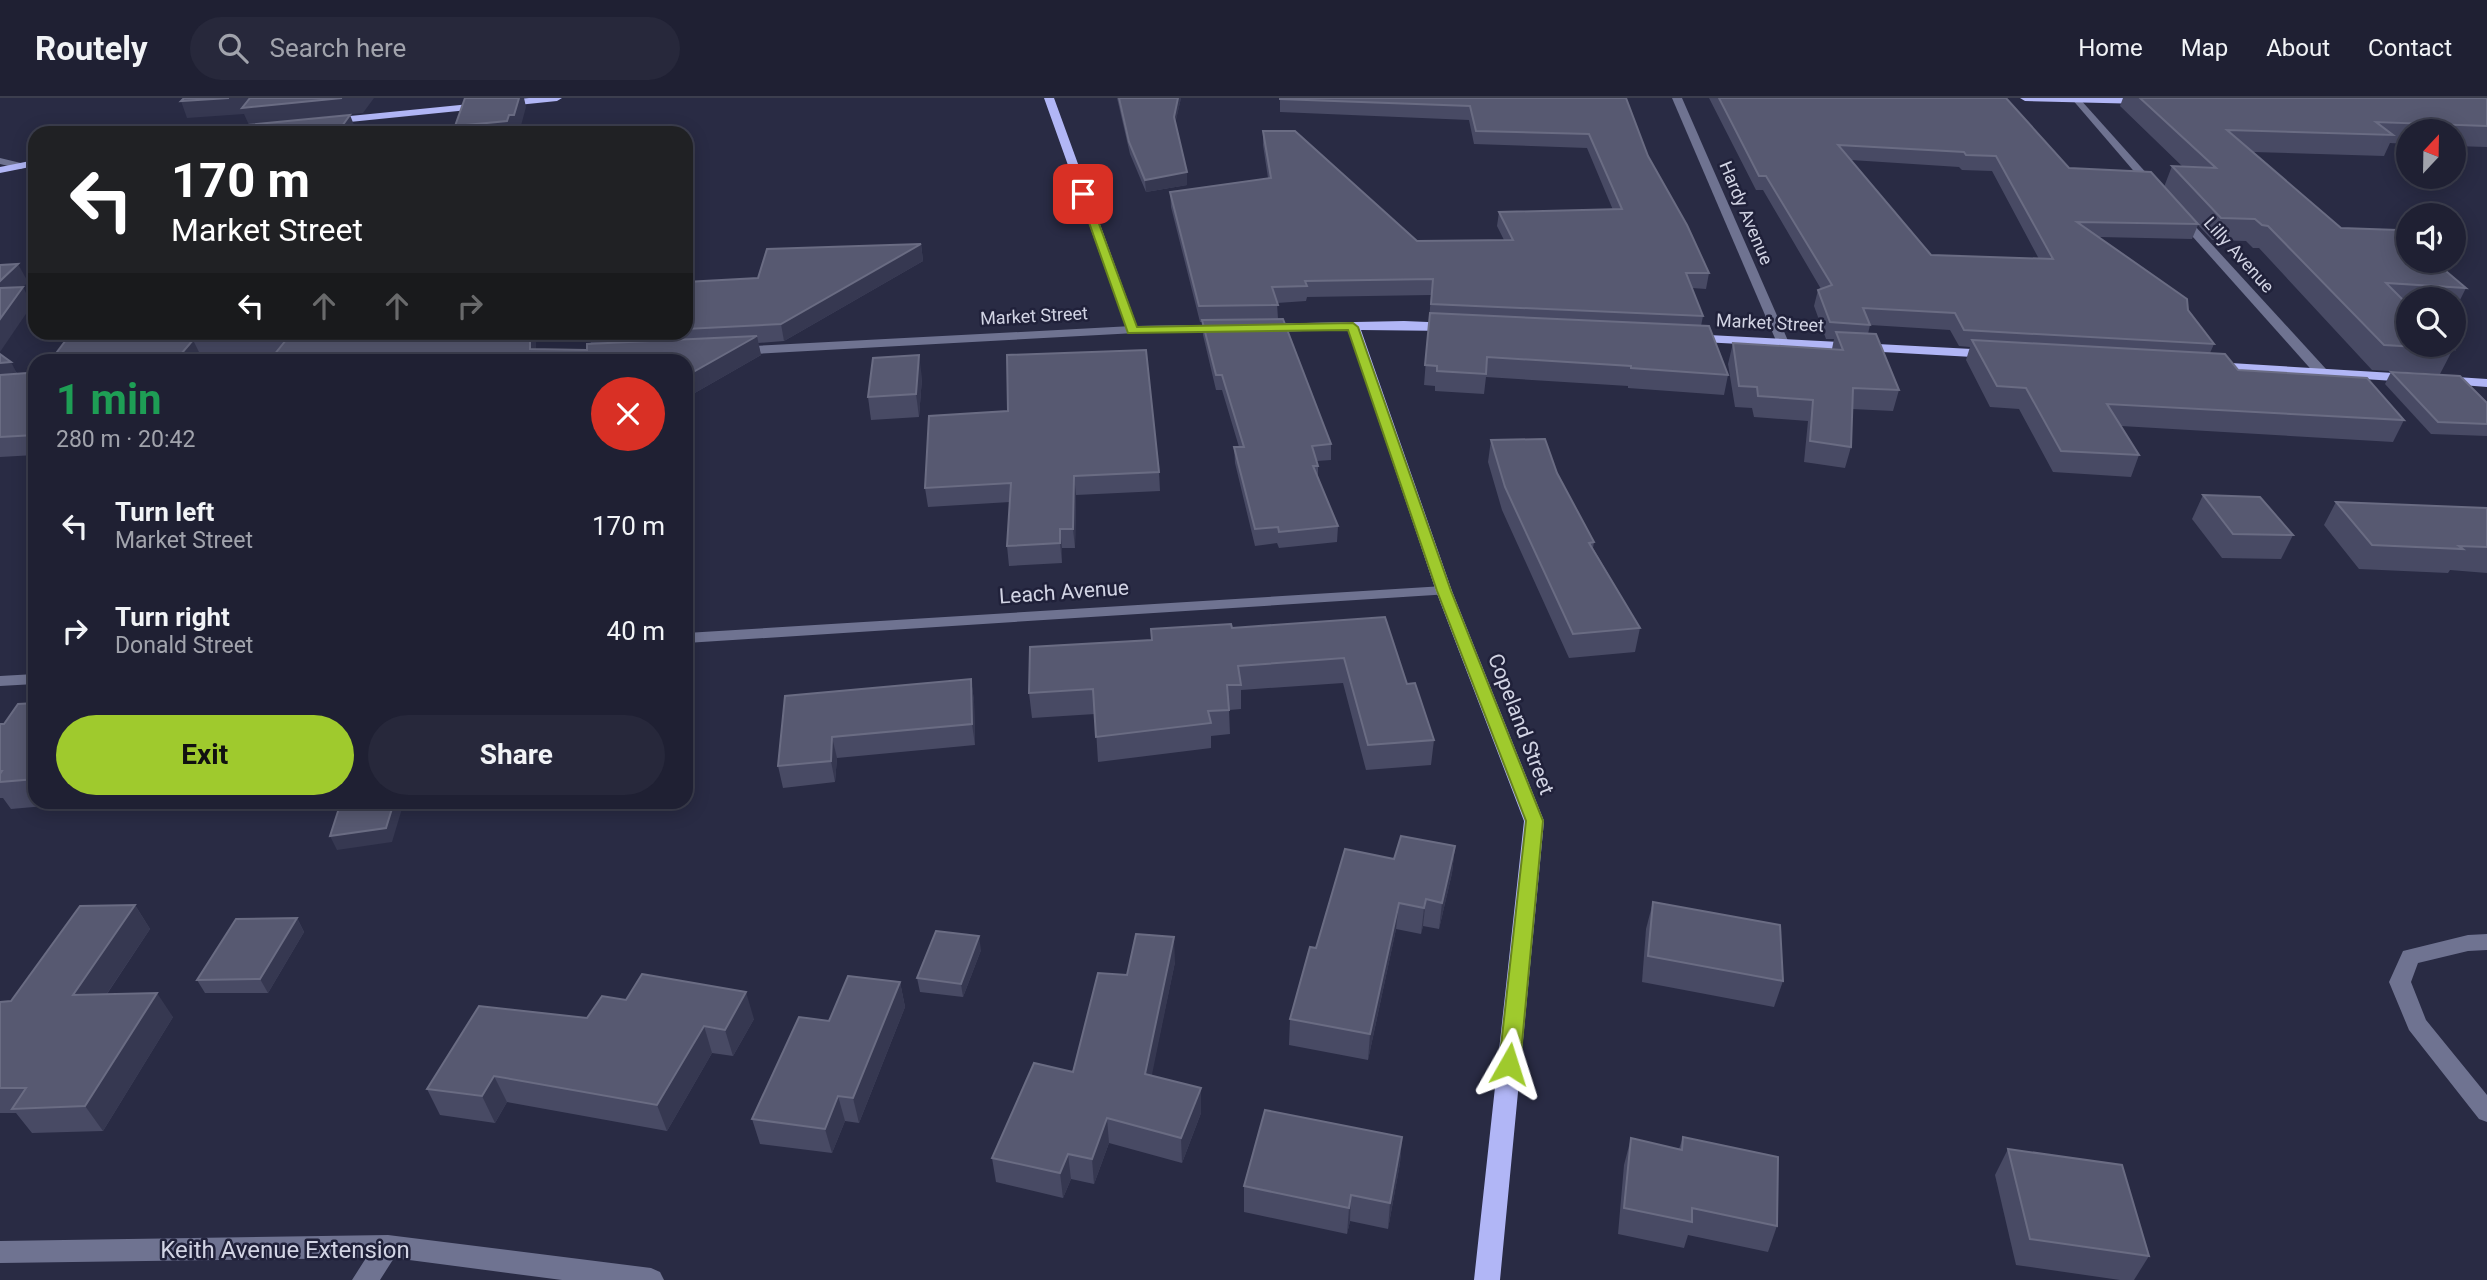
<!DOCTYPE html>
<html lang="en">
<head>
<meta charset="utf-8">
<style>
	:root { --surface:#1f2033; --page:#27283b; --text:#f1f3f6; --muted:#a1a3ac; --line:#3c3e4e; --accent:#9fca2d }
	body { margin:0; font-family:Roboto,sans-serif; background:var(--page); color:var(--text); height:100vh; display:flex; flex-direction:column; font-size:26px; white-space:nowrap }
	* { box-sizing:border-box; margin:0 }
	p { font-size:23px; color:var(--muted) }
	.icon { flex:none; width:38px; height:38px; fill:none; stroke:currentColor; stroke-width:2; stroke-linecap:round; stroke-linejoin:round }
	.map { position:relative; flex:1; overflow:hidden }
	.drawer { position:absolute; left:28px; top:256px; width:665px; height:455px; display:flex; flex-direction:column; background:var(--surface); border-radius:21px; box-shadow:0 4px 18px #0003,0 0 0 2px var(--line) }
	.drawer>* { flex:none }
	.top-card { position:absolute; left:28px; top:28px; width:665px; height:214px; border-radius:21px; box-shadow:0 4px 18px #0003,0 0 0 2px var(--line); background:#202124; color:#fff; overflow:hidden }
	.needle { width:46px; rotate:22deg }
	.controls { position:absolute; left:2396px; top:21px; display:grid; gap:14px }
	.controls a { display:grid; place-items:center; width:70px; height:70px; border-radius:50%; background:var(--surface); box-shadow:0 4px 18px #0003,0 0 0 2px var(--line); font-size:35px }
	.pin { position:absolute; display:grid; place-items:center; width:60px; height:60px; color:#fff; margin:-30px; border-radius:14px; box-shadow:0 4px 10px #0006 }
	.me { position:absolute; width:77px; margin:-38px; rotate:6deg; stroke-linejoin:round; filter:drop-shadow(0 0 5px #0008) }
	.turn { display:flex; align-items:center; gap:24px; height:147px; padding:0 28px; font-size:32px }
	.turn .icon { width:91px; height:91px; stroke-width:2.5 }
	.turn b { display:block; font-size:49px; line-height:60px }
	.lanes { display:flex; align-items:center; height:66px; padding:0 28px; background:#0003; justify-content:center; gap:35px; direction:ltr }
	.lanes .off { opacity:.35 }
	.round { display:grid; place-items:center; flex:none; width:74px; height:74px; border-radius:37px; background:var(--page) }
	.summary { display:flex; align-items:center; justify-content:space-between; height:119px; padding:0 28px }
	h1 { font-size:42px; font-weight:700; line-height:52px; color:#1e9e55 }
	.primary-button { display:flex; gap:14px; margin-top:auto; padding:14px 28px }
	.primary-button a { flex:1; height:80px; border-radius:42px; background:var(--accent); color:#111; font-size:28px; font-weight:700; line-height:80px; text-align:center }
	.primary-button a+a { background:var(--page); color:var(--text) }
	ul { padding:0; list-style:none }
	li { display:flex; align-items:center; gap:21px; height:105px; padding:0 28px }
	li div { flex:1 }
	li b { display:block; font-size:26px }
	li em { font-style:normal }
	header { display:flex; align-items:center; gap:42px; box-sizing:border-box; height:98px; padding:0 35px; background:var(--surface); border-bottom:2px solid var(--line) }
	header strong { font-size:33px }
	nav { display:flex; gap:38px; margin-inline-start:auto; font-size:24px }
	.search { width:490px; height:63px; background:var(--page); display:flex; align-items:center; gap:18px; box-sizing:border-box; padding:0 24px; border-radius:38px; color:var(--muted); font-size:26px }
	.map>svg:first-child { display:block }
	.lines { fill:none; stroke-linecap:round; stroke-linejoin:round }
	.minor { fill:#6f7391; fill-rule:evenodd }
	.major { fill:#b1b6f6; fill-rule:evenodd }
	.wall { fill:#484a64; fill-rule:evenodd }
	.shaded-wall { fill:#363851 }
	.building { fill:#575971; stroke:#6a6c83; stroke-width:2; fill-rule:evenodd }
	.route { fill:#9fca2d; stroke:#67831d; stroke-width:2 }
	.labels { text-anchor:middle; stroke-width:5; stroke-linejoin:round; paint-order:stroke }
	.far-street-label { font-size:18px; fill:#d2d4e4; stroke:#20213a }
	.street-label { font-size:21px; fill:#d2d4e4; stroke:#20213a }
	.near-street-label { font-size:24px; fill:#d2d4e4; stroke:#20213a }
</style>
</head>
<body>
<header>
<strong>Routely</strong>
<div class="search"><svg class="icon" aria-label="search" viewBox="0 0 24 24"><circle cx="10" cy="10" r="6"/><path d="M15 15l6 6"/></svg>Search here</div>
<nav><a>Home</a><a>Map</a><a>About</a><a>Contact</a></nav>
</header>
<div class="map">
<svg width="2487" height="1182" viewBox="0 0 2487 1182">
	<rect width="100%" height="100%" fill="#292b44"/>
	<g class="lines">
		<g class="minor">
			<path d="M1672 0H1682L1789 245 1788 248 1783 249 1777 245Z"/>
			<path d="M2071 0H2079L2158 88V92H2150Z"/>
			<path d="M0 60 25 66 26 68 21 71 0 66Z"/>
			<path d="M2176 116H2184L2326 271V277H2316L2176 120Z"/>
			<path d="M1132 228 1136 229V235L736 257 730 253 736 249Z"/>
			<path d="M1444 488 1452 493 1450 496 686 545V535Z"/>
			<path d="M35 576V586L0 588V578Z"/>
			<path d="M2487 836V852L2468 853 2418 865 2411 884 2426 922 2487 997V1024L2479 1021 2409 932 2389 884 2403 853 2468 837Z"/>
			<path d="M388 1137 651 1170 660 1174 664 1182H562L394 1160 380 1182H352L366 1160 0 1165V1143Z"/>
		</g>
		<g class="major">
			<path d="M529 0H562L557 3 330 26 325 23 330 20Z"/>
			<path d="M1044 0H1054L1137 228 1225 227 1229 228V234L1128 235Z"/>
			<path d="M2020 0H2139L2149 3 2144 6 2025 3Z"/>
			<path d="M253 28 257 29V33L217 35Z"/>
			<path d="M35 62V68L0 75V69Z"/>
			<path d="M1404 223 1452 225 1458 229 1452 233 1361 232 1452 493 1544 723 1500 1182H1474L1524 723 1436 493 1348 232 1263 234 1257 230 1263 226Z"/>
			<path d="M1690 236 1991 252 1997 256 1991 260 1685 243 1684 240Z"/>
			<path d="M2214 264 2410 276 2417 280 2410 284 2209 271V265Z"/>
			<path d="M2441 278 2487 281V289L2436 285V279Z"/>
		</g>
	</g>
	<g class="wall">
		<path d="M1117 0H1181L1175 25 1187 74V87L1146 94 1130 56Z"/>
		<path d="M1280 0H1626L1648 58 1709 175 1706 191 1692 190 1703 218 1701 228 1728 277 1724 297 1628 290V288L1486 279 1484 296 1435 293V288L1424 287 1431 197 1307 199 1306 203 1277 205 1278 221 1331 346V362L1317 363 1318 368V379L1338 428 1337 444 1279 450 1277 445 1255 448 1235 365 1234 349H1239L1222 292H1216L1203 237 1202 224H1200L1171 109 1170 94 1268 80 1263 47V33L1417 143 1504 142 1497 128 1499 114 1613 112 1587 50 1474 46 1469 22 1280 14Z"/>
		<path d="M1709 0H2006L2069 70 2164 89 2172 68 2183 69 2120 8 2123 0H2487V49L2454 48V33H2408V46L2390 45 2384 58 2253 54 2341 130 2466 190 2454 214V201H2408V247L2453 251 2440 276 2372 272 2259 150H2253L2246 143 2212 142 2198 127 2192 141 2099 139 2188 212 2214 246 2210 255 2238 272 2404 322 2393 344 2121 328 2139 357 2131 379 2053 374 2019 311 1990 309 1966 262 1970 249 1959 248 1950 232 1870 227 1868 236 1899 292 1893 313 1852 311 1851 349 1845 370 1804 364 1808 323 1754 319 1752 310 1735 309 1728 266 1733 245 1832 251 1834 241H1826L1814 208 1818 192 1821 191 1763 92H1756ZM1851 62 1959 69 1962 72 1992 73 2039 161 1931 157Z"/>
		<path d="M921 146 923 163 784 243 758 245 761 257 686 300V262L274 257 202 260 72 234H536V251L587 252 591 246 589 234H686V184L758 180Z"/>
		<path d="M0 256 18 276 35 281V357L0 359Z"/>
		<path d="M2391 274 2487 305V338L2431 336 2385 286Z"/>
		<path d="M922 280 919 319 871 322 868 299Z"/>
		<path d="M929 318 1159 374 1160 393 1076 397 1075 450H1062V465L1009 468 1007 448 1010 404 928 409 925 390Z"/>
		<path d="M1491 342 1557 375 1594 444 1593 450 1640 530 1635 554 1569 560 1502 412 1488 364Z"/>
		<path d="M2203 397 2293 437 2281 461 2222 460 2192 421Z"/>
		<path d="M2336 404 2487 410V475L2450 472 2448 475 2359 471 2324 427Z"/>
		<path d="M1385 519 1407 586 1434 642 1431 667 1366 672 1343 585 1241 592V611L1229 612 1230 636 1211 638V650L1098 664 1095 616 1032 620 1029 595 1151 542V531L1232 530Z"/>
		<path d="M971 581 974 603 975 647 837 660 835 684 783 690 778 668 785 598Z"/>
		<path d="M35 605V704H80L79 705 11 711 3 700H0V626H4Z"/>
		<path d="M1455 748 1452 775 1439 831 1423 828 1421 836 1396 831 1368 962 1289 947 1290 921 1316 850 1394 761Z"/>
		<path d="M1653 804 1783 883 1774 909 1642 884 1646 831Z"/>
		<path d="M135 807 150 831 107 896 173 919 103 1033 32 1035 16 1015H0V904L11 903Z"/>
		<path d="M297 820 304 834 268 895H205L197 882Z"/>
		<path d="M981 852 963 899 920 894 917 880Z"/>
		<path d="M1175 864 1151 978 1201 990V1015L1182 1065 1109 1045 1094 1086 1071 1081 1063 1100 996 1084 992 1060 1073 974 1127 877Z"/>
		<path d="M900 884 905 909 859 1025 845 1023 832 1055 760 1046 752 1021 829 923Z"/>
		<path d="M626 902 754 921 733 958 712 955 667 1033 507 1004 495 1025 440 1017 427 991Z"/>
		<path d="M1402 1039 1400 1065 1388 1131 1350 1123 1347 1136 1244 1114V1088Z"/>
		<path d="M1683 1039 1777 1128 1768 1154 1688 1137 1684 1150 1618 1136 1624 1067 1631 1040 1679 1051Z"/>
		<path d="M2008 1051 2149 1158 2134 1182H2120L2016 1167 1995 1077Z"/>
	</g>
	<g class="shaded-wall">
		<path d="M229 0H374L363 15 249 27 244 16 187 20 181 3Z"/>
		<path d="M519 0H524L526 9 519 35H458L455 28 509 17Z"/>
		<path d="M1178 0H1181L1174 31V19Z"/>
		<path d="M350 17 354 27 348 35H337Z"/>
		<path d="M1187 74V87L1146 94 1145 82Z"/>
		<path d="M921 146 923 163 784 243 781 226Z"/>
		<path d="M18 166 28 184 23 189 32 207 0 254V183Z"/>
		<path d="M530 234H536V262L530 251Z"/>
		<path d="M757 238 761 257 686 300V278Z"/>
		<path d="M193 242 202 260 200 262H176Z"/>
		<path d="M919 257 922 280 919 319 916 296Z"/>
		<path d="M11 264 21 283 0 285V265Z"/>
		<path d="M1074 378 1076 397 1075 450 1073 431Z"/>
		<path d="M1060 431 1062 450V465L1060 445Z"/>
		<path d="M971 581 974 603 975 647 972 626Z"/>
		<path d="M832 639 837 660 835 684 831 663Z"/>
		<path d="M394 704H404L392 744 337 752 330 738Z"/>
		<path d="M1455 748 1452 775 1439 831 1442 805Z"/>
		<path d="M1426 801 1423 828 1421 836 1424 810Z"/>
		<path d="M1399 805 1396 831 1368 962 1370 936Z"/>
		<path d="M135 807 150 831 90 921 73 897Z"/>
		<path d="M297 820 304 834 268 895 260 881Z"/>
		<path d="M979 838 981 852 963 899 961 886Z"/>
		<path d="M1174 839 1175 864 1147 1001 1145 976Z"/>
		<path d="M900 884 905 909 859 1025 853 1000Z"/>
		<path d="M746 894 754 921 733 958 725 932Z"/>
		<path d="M157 895 173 919 103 1033 85 1008Z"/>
		<path d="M704 928 712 955 667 1033 657 1007Z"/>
		<path d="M494 978 507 1004 495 1025 482 998Z"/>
		<path d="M1201 990V1015L1182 1065 1181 1040Z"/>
		<path d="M838 998 845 1023 832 1055 825 1031Z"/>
		<path d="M1107 1020 1109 1045 1094 1086 1092 1061Z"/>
		<path d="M1402 1039 1400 1065 1388 1131 1390 1105Z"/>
		<path d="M1068 1056 1071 1081 1063 1100 1060 1075Z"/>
		<path d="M1351 1097 1350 1123 1347 1136 1349 1110Z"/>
	</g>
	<g class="building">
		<path d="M184 0H229L181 3Z"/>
		<path d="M250 0H342L242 10Z"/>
		<path d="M465 0H519L514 17H509L507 23 455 28Z"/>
		<path d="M1119 0H1178L1174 19 1187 74 1145 82 1129 44Z"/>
		<path d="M1280 0H1626L1648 58 1687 127 1709 175H1686L1703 218 1431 206 1433 181 1305 183 1307 188 1272 189 1278 207 1199 208 1170 94 1271 80 1263 33H1295L1417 143 1513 142 1499 114 1622 111 1589 36 1476 33 1470 8 1280 1Z"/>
		<path d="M1719 0H2006L2069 70 2151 74 2198 126 2077 124 2187 201 2188 212 2214 246 1964 232 1955 215 1863 210 1870 227 1830 224 1818 192 1832 187 1766 78H1759ZM1838 47 1964 54 1966 57 1996 58 2053 161 1931 157Z"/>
		<path d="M2140 0H2487V28L2376 24 2393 37 2227 32 2341 130 2398 132 2408 141V163H2434L2466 190 2386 185 2408 207V247H2448L2453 251 2384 247 2268 128 2262 127 2255 121 2221 120 2172 68 2216 70Z"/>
		<path d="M350 17 337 35H231L237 28Z"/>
		<path d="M921 146 781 226 686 231V184L758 180 767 151Z"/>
		<path d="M18 166 0 183V167Z"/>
		<path d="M23 189 0 221V190Z"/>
		<path d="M1430 215 1709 228 1728 277 1631 270V268L1487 259 1486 276 1437 273V268L1425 267Z"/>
		<path d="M1283 221 1331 346 1312 348 1318 368H1313L1338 428 1279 434 1278 429 1255 431 1234 349H1244L1222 277H1216L1202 222Z"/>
		<path d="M72 234H530V251L587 252V246L757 238 686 278V262H270L290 237 193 242 176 262H51Z"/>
		<path d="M1836 234 1876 236 1899 292 1853 290 1851 349 1810 343 1813 302 1758 298 1757 289 1739 288 1733 245 1843 252Z"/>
		<path d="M1972 242 2225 256 2238 272 2367 280 2404 322 2107 306 2139 357 2061 353 2026 290 1997 288Z"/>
		<path d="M1146 252 1159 374 1074 378 1073 431H1060V445L1007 448 1011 385 925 390 929 318 1008 313 1007 257Z"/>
		<path d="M0 256 11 264 0 265Z"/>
		<path d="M919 257 916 296 868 299 873 260Z"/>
		<path d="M2391 274 2460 278 2487 305V326L2438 324Z"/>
		<path d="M27 275 35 281V337L0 339V277Z"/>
		<path d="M1545 341 1557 375 1594 444 1589 445 1640 530 1573 536 1505 389 1491 342Z"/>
		<path d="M2203 397 2260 399 2293 437 2233 436Z"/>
		<path d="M2336 404 2487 410V449L2459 448 2463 451 2372 447Z"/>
		<path d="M1385 519 1407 586 1415 585 1434 642 1368 647 1344 560 1238 568 1241 587H1227L1229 612 1208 613 1211 625 1096 639 1093 591 1029 595 1030 549 1152 542 1151 531 1231 526 1232 530Z"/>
		<path d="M971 581 972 626 832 639 831 663 778 668 785 598Z"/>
		<path d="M35 605V681L0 684V676L2 673H0V626H4L18 606Z"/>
		<path d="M341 704H394L386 730 330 738Z"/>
		<path d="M1401 738 1455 748 1442 805 1426 801 1424 810 1399 805 1370 936 1290 921 1310 849 1316 850 1345 751 1394 761Z"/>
		<path d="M1653 804 1780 827 1783 883 1648 858Z"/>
		<path d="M135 807 73 897 157 895 85 1008 12 1011 26 990H0V904L11 903 80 808Z"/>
		<path d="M297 820 260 881 197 882 236 821Z"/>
		<path d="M936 833 979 838 961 886 917 880Z"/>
		<path d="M1136 836 1174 839 1145 976 1201 990 1181 1040 1107 1020 1092 1061 1068 1056 1060 1075 992 1060 1034 965 1073 974 1098 875 1127 877Z"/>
		<path d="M642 876 746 894 725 932 704 928 657 1007 494 978 482 998 427 991 479 908 587 920 602 898 626 902Z"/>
		<path d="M848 878 900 884 853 1000 838 998 825 1031 752 1021 799 919 829 923Z"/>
		<path d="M1265 1012 1402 1039 1390 1105 1351 1097 1349 1110 1244 1088Z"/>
		<path d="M1683 1039 1778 1059 1777 1128 1692 1110V1124L1624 1110 1631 1040 1682 1052Z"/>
		<path d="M2008 1051 2122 1067 2149 1158 2030 1141Z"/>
	</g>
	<path class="route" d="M1083 93 1088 96 1137 229 1353 225 1358 229 1451 493 1543 723 1520 966 1517 972 1509 975 1502 972 1499 966 1526 723 1437 493 1348 232 1128 235 1079 96Z"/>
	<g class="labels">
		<g class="far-street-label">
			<text transform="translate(1746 115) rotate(67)" y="6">Hardy Avenue</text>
			<text transform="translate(2239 157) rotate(48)" y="6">Lilly Avenue</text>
			<text transform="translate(1034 218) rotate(-3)" y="6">Market Street</text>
			<text transform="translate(1770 225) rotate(3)" y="6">Market Street</text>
		</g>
		<g class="street-label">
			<text transform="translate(1064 494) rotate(-4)" y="7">Leach Avenue</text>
			<text transform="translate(1521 626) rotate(69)" y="7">Copeland Street</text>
		</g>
		<g class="near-street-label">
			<text x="285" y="1160">Keith Avenue Extension</text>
		</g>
	</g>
</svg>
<div class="controls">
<a><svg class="needle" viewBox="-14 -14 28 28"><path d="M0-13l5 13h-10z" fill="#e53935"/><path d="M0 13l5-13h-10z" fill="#a1a3ac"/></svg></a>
<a><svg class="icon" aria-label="sound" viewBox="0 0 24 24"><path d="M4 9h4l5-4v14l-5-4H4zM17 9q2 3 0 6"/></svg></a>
<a><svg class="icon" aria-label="search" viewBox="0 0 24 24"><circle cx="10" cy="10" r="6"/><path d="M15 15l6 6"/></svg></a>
</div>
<div class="pin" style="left:1083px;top:96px;background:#d93025"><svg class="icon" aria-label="arrive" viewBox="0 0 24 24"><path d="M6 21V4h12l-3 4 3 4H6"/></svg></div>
<svg class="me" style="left:1509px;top:966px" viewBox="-20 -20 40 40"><path d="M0-17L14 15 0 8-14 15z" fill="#9fca2d" stroke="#fff" stroke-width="4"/></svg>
<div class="top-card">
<div class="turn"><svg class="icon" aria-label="left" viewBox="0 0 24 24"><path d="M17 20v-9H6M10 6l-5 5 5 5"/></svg><div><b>170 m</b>Market Street</div></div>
<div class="lanes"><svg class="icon" aria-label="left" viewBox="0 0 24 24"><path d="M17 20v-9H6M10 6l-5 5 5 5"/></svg><svg class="icon off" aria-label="ahead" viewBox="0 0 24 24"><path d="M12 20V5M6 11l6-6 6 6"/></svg><svg class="icon off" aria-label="ahead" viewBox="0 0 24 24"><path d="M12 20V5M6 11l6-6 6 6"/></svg><svg class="icon off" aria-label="right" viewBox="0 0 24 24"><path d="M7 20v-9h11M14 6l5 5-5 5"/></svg></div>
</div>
<section class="drawer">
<div class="summary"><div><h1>1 min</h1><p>280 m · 20:42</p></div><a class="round" style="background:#d93025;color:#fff"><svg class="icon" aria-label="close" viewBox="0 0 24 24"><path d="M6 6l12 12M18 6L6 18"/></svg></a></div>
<ul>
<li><svg class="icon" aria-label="left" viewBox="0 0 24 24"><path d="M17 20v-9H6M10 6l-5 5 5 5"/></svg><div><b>Turn left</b><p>Market Street</p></div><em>170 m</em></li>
<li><svg class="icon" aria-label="right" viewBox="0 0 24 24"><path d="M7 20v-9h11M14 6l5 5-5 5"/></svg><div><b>Turn right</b><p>Donald Street</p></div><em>40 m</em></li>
</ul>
<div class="primary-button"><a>Exit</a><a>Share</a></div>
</section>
</div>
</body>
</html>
